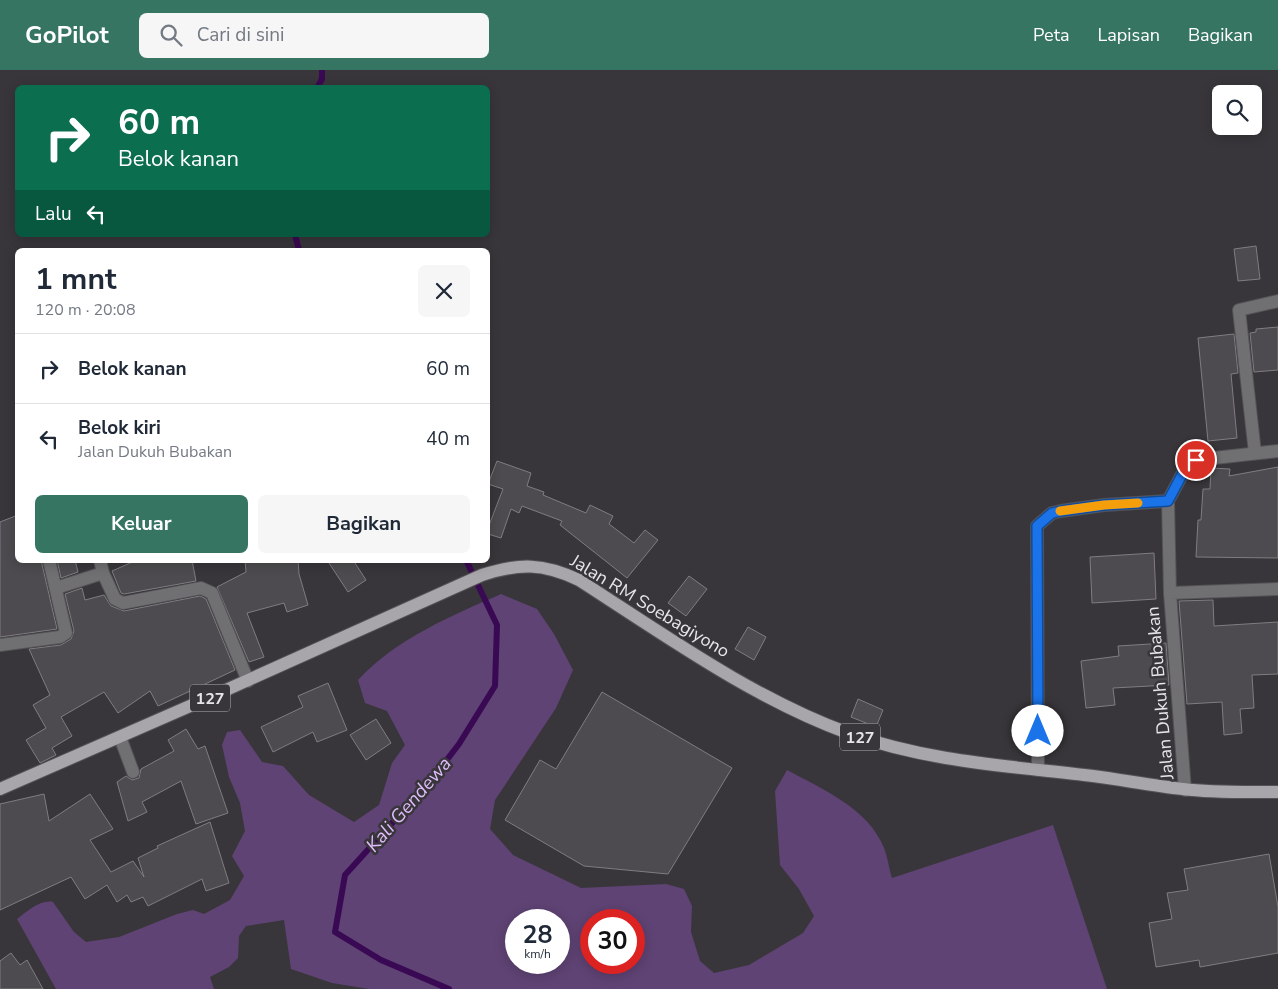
<!DOCTYPE html>
<html lang="id">
<head>
<meta charset="utf-8">
<style>
	:root { --surface:#fff; --page:#f6f6f7; --text:#1f2937; --muted:#747a83; --line:#e0e1e3; --accent:#367562 }
	body { margin:0; font-family:"Nunito Sans",sans-serif; background:var(--page); color:var(--text); height:100vh; display:flex; flex-direction:column; font-size:19px; white-space:nowrap }
	* { box-sizing:border-box; margin:0 }
	p { font-size:16px; color:var(--muted) }
	.icon { flex:none; width:28px; height:28px; fill:none; stroke:currentColor; stroke-width:2; stroke-linecap:round; stroke-linejoin:round }
	.map { position:relative; flex:1; overflow:hidden }
	.side { position:absolute; left:15px; top:178px; width:475px; height:315px; display:flex; flex-direction:column; background:var(--surface); border-radius:8px; box-shadow:0 2px 12px #0003 }
	.side>* { flex:none }
	.banner { position:absolute; left:15px; top:15px; width:475px; height:152px; border-radius:8px; box-shadow:0 2px 12px #0003; background:#0b6e4f; color:#fff; overflow:hidden }
	.tools { position:absolute; left:1212px; top:15px; display:grid; gap:10px }
	.tools a { display:grid; place-items:center; width:50px; height:50px; border-radius:8px; background:var(--surface); box-shadow:0 2px 12px #0003; font-size:25px }
	.speed { position:absolute; left:505px; top:839px; display:flex; gap:10px; font-size:25px; font-weight:700; text-align:center }
	.speed>* { display:grid; place-content:center; width:65px; height:65px; border-radius:50%; background:var(--surface); box-shadow:0 2px 12px #0003; line-height:1 }
	.speed small { font-size:12px; font-weight:400 }
	.speed .limit { border:8px solid #d22; background:#fff; color:#111 }
	.pin { position:absolute; display:grid; place-items:center; width:42px; height:42px; color:#fff; margin:-21px; border:2px solid #fff; border-radius:50%; box-shadow:0 1px 5px #0007 }
	.me { position:absolute; width:55px; margin:-28px; rotate:0deg; stroke-linejoin:round; filter:drop-shadow(0 0 4px #0008) }
	.turn { display:flex; align-items:center; gap:18px; height:105px; padding:0 20px; font-size:22px }
	.turn .icon { width:65px; height:65px; stroke-width:2.5 }
	.turn b { display:block; font-size:35px; line-height:42px }
	.then { display:flex; align-items:center; height:48px; padding:0 20px; background:#0003; gap:10px; font-size:19px }
	.round { display:grid; place-items:center; flex:none; width:52px; height:52px; border-radius:8px; background:var(--page) }
	.summary { display:flex; align-items:center; justify-content:space-between; height:85px; padding:0 20px }
	h1 { font-size:30px; font-weight:700; line-height:38px }
	.action { display:flex; gap:10px; margin-top:auto; padding:10px 20px }
	.action a { flex:1; height:58px; border-radius:8px; background:var(--accent); color:#fff; font-size:20px; font-weight:700; line-height:58px; text-align:center }
	.action a+a { background:var(--page); color:var(--text) }
	ul { padding:0; list-style:none }
	li { display:flex; align-items:center; gap:15px; height:70px; padding:0 20px; border-top:1px solid var(--line) }
	li div { flex:1 }
	li b { display:block; font-size:19px }
	li em { font-style:normal }
	header { display:flex; align-items:center; gap:30px; box-sizing:border-box; height:70px; padding:0 25px; background:var(--accent); color:#fff }
	header strong { font-size:24px }
	nav { display:flex; gap:28px; margin-inline-start:auto; font-size:18px }
	.search { width:350px; height:45px; background:var(--page); display:flex; align-items:center; gap:12px; box-sizing:border-box; padding:0 18px; border-radius:8px; color:var(--muted); font-size:19px }
	.map>svg:first-child { display:block }
	.green { fill:#5f4374; fill-rule:evenodd }
	.lines { fill:none; stroke-linecap:round; stroke-linejoin:round }
	.stream { stroke:#3a0953; stroke-width:6 }
	.building { fill:#4d4b4f; stroke:#807d82 }
	.street-casing { stroke:#545256; stroke-width:14 }
	.primary-casing { stroke:#545256; stroke-width:14 }
	.street { stroke:#706f71; stroke-width:12 }
	.primary { stroke:#a9a6ab; stroke-width:12 }
	.route-casing { stroke:#114b97; stroke-width:12 }
	.route { stroke:#1a73e8; stroke-width:9 }
	.slow { stroke:#f59e0b; stroke-width:9 }
	.labels { text-anchor:middle; stroke-width:5; stroke-linejoin:round; paint-order:stroke }
	.shield { fill:#38363a; stroke:#b2b0b4; stroke-width:1 }
	.shield-label { font-size:16px; font-weight:bold; fill:#e7e5e8 }
	.street-label { font-size:18px; fill:#e7e5e8; stroke:#38363a }
	.water-label { font-size:19px; font-style:italic; fill:#e1bdfc; stroke:#38363a }
</style>
</head>
<body>
<header>
<strong>GoPilot</strong>
<div class="search"><svg class="icon" aria-label="search" viewBox="0 0 24 24"><circle cx="10" cy="10" r="6"/><path d="M15 15l6 6"/></svg>Cari di sini</div>
<nav><a>Peta</a><a>Lapisan</a><a>Bagikan</a></nav>
</header>
<div class="map">
<svg width="1278" height="919" viewBox="0 0 1278 919">
	<rect width="100%" height="100%" fill="#38363a"/>
	<path class="green" d="M501 524 537 539 554 564 573 600 556 638 495 730 490 759 513 785 581 818 666 814 684 819 692 836 691 862 700 891 714 903 749 895 803 863 814 846 799 819 780 795 775 721 787 700C822 719 868 738 884 778 888 788 889 799 892 808L1053 755 1107 919H369L332 913 291 899 284 850 246 856 239 866 238 888 229 897 210 907 214 919H56L17 849C26 842 41 829 53 832L74 862 86 872 119 867 177 844 193 840 204 844 230 830 244 806 232 786 245 761 240 733 229 707 222 675 227 662 240 660 262 692 283 696 309 725 354 752 379 735 392 693 405 675 387 641 365 633 358 610C396 569 451 546 501 524ZM516 850H559V892H516ZM591 850H634V892H591Z"/>
	<g class="lines">
		<g class="stream">
			<path d="M317 18 322 9V0"/>
			<path d="M295 165 299 180"/>
			<path d="M449 919 381 890 335 862 345 805 433 708 459 674 495 616 497 555 466 490"/>
		</g>
	</g>
	<g class="building">
		<path d="M1256 176 1260 209 1238 211 1234 179Z"/>
		<path d="M1278 257V300L1254 302 1250 263 1256 262V259Z"/>
		<path d="M1234 264 1238 303 1231 304 1237 368 1208 371 1198 268Z"/>
		<path d="M497 391 531 403 527 416 544 422 543 425 586 443 590 435 613 446 609 454 634 473 645 460 658 470 627 508 560 455 562 451 522 436 519 443 511 439 501 468 488 464V458L503 419 488 414Z"/>
		<path d="M1278 397V488L1196 487 1198 450H1201L1203 419H1210L1211 398 1230 399 1229 406Z"/>
		<path d="M18 445V490H41L57 559 0 567V452Z"/>
		<path d="M1154 483 1156 529 1092 533 1090 487Z"/>
		<path d="M57 490H75L78 502 61 508Z"/>
		<path d="M137 490H192L196 511 124 524 121 523 112 501Z"/>
		<path d="M245 490H298L299 504 308 535 287 542 284 533 247 543 264 587 249 592 217 517 246 502Z"/>
		<path d="M327 490H353L366 510 348 522Z"/>
		<path d="M689 506 707 519 686 546 668 533Z"/>
		<path d="M82 518 85 530 104 525 111 536 124 541 200 526 206 529 235 600 158 636 150 621 118 643 104 622 61 647 72 666 52 678 56 685 40 693 26 670 46 658 33 635 50 625 29 579 61 575 71 569 74 561 65 524Z"/>
		<path d="M1213 530 1214 556 1278 552V604L1252 605 1254 638 1240 639 1242 663 1224 665 1222 632 1187 634 1179 531Z"/>
		<path d="M748 557 766 567 754 590 735 579Z"/>
		<path d="M1166 573 1169 615 1113 618 1115 635 1086 638 1081 591 1119 586 1118 576Z"/>
		<path d="M328 613 347 660 317 672 313 662 273 682 261 657 303 637 298 626Z"/>
		<path d="M602 622 732 698 668 804 584 796 505 750 540 690 556 699Z"/>
		<path d="M858 629 883 640 876 657 851 647Z"/>
		<path d="M376 649 391 673 366 690 350 665Z"/>
		<path d="M186 659 198 679 205 676 228 743 196 754 181 711 142 732 147 742 128 751 117 712 126 706 132 710 139 708 141 699 174 681 168 670Z"/>
		<path d="M44 724 49 751 90 724 113 759 90 770 111 802 133 791 144 807 138 788 158 778 157 776 210 752 229 813 206 821 202 809 148 836 143 827 131 832 127 825 117 832 107 815 85 829 71 807 0 840V734Z"/>
		<path d="M1269 784 1278 837V883L1200 897 1199 890 1156 897 1149 853 1172 849 1167 823 1188 820 1184 799Z"/>
		<path d="M11 883 20 895 27 890 43 919H0V891Z"/>
	</g>
	<g class="lines">
		<g class="street-casing">
			<g id="street">
				<path d="M1255 383 1239 240 1278 231"/>
				<path d="M100 490 103 503"/>
				<path d="M56 518 103 503 115 529 123 533 201 518 212 523 248 611"/>
				<path d="M1170 523 1168 431 1184 401 1196 390 1278 381"/>
				<path d="M0 575 60 567 66 563 49 490"/>
				<path d="M120 667 133 702"/>
				<path d="M1038 700 1037 456 1052 443 1061 441 1104 435 1168 431"/>
				<path d="M1185 720 1170 523 1278 519"/>
			</g>
		</g>
		<g class="primary-casing">
			<path id="primary" d="M0 719 206 629 482 505C519 493 543 493 579 510 663 564 754 629 848 663 928 692 1010 696 1093 706 1124 710 1153 716 1183 719 1214 723 1247 722 1278 722"/>
		</g>
		<use href="#street" class="street"/>
		<use href="#primary" class="primary"/>
	</g>
	<g class="lines">
		<g class="route-casing">
			<path id="route" d="M1038 661 1037 456 1052 443 1061 441 1104 435 1168 431 1184 401 1196 390"/>
		</g>
		<use href="#route" class="route"/>
		<path class="slow" d="M1060 441 1104 435 1138 433"/>
	</g>
	<g class="labels">
		<g class="shield">
			<rect x="190" y="614.5" width="40" height="27" rx="4"/>
			<rect x="840" y="653.5" width="40" height="27" rx="4"/>
		</g>
		<g class="shield-label">
			<text x="210" y="634">127</text>
			<text x="860" y="673">127</text>
		</g>
		<g class="street-label">
			<text transform="translate(650 536) rotate(31)" y="6">Jalan RM Soebagiyono</text>
			<text transform="translate(1160 623) rotate(-95)" y="6">Jalan Dukuh Bubakan</text>
		</g>
		<g class="water-label">
			<text transform="translate(408 734) rotate(-49)" y="7">Kali Gendewa</text>
		</g>
	</g>
</svg>
<div class="tools">
<a><svg class="icon" aria-label="search" viewBox="0 0 24 24"><circle cx="10" cy="10" r="6"/><path d="M15 15l6 6"/></svg></a>
</div>
<div class="speed"><div>28<small>km/h</small></div><div class="limit">30</div></div>
<div class="pin" style="left:1196px;top:390px;background:#d93025"><svg class="icon" aria-label="arrive" viewBox="0 0 24 24"><path d="M6 21V4h12l-3 4 3 4H6"/></svg></div>
<svg class="me" style="left:1038px;top:661px" viewBox="-20 -20 40 40"><circle r="19" fill="#fff"/><path d="M0-13L10 11 0 6-10 11z" fill="#1a73e8"/></svg>
<div class="banner">
<div class="turn"><svg class="icon" aria-label="right" viewBox="0 0 24 24"><path d="M7 20v-9h11M14 6l5 5-5 5"/></svg><div><b>60 m</b>Belok kanan</div></div>
<div class="then">Lalu<svg class="icon" aria-label="left" viewBox="0 0 24 24"><path d="M17 20v-9H6M10 6l-5 5 5 5"/></svg></div>
</div>
<section class="side">
<div class="summary"><div><h1>1 mnt</h1><p>120 m · 20:08</p></div><a class="round"><svg class="icon" aria-label="close" viewBox="0 0 24 24"><path d="M6 6l12 12M18 6L6 18"/></svg></a></div>
<ul>
<li><svg class="icon" aria-label="right" viewBox="0 0 24 24"><path d="M7 20v-9h11M14 6l5 5-5 5"/></svg><div><b>Belok kanan</b></div><em>60 m</em></li>
<li><svg class="icon" aria-label="left" viewBox="0 0 24 24"><path d="M17 20v-9H6M10 6l-5 5 5 5"/></svg><div><b>Belok kiri</b><p>Jalan Dukuh Bubakan</p></div><em>40 m</em></li>
</ul>
<div class="action"><a>Keluar</a><a>Bagikan</a></div>
</section>
</div>
</body>
</html>
